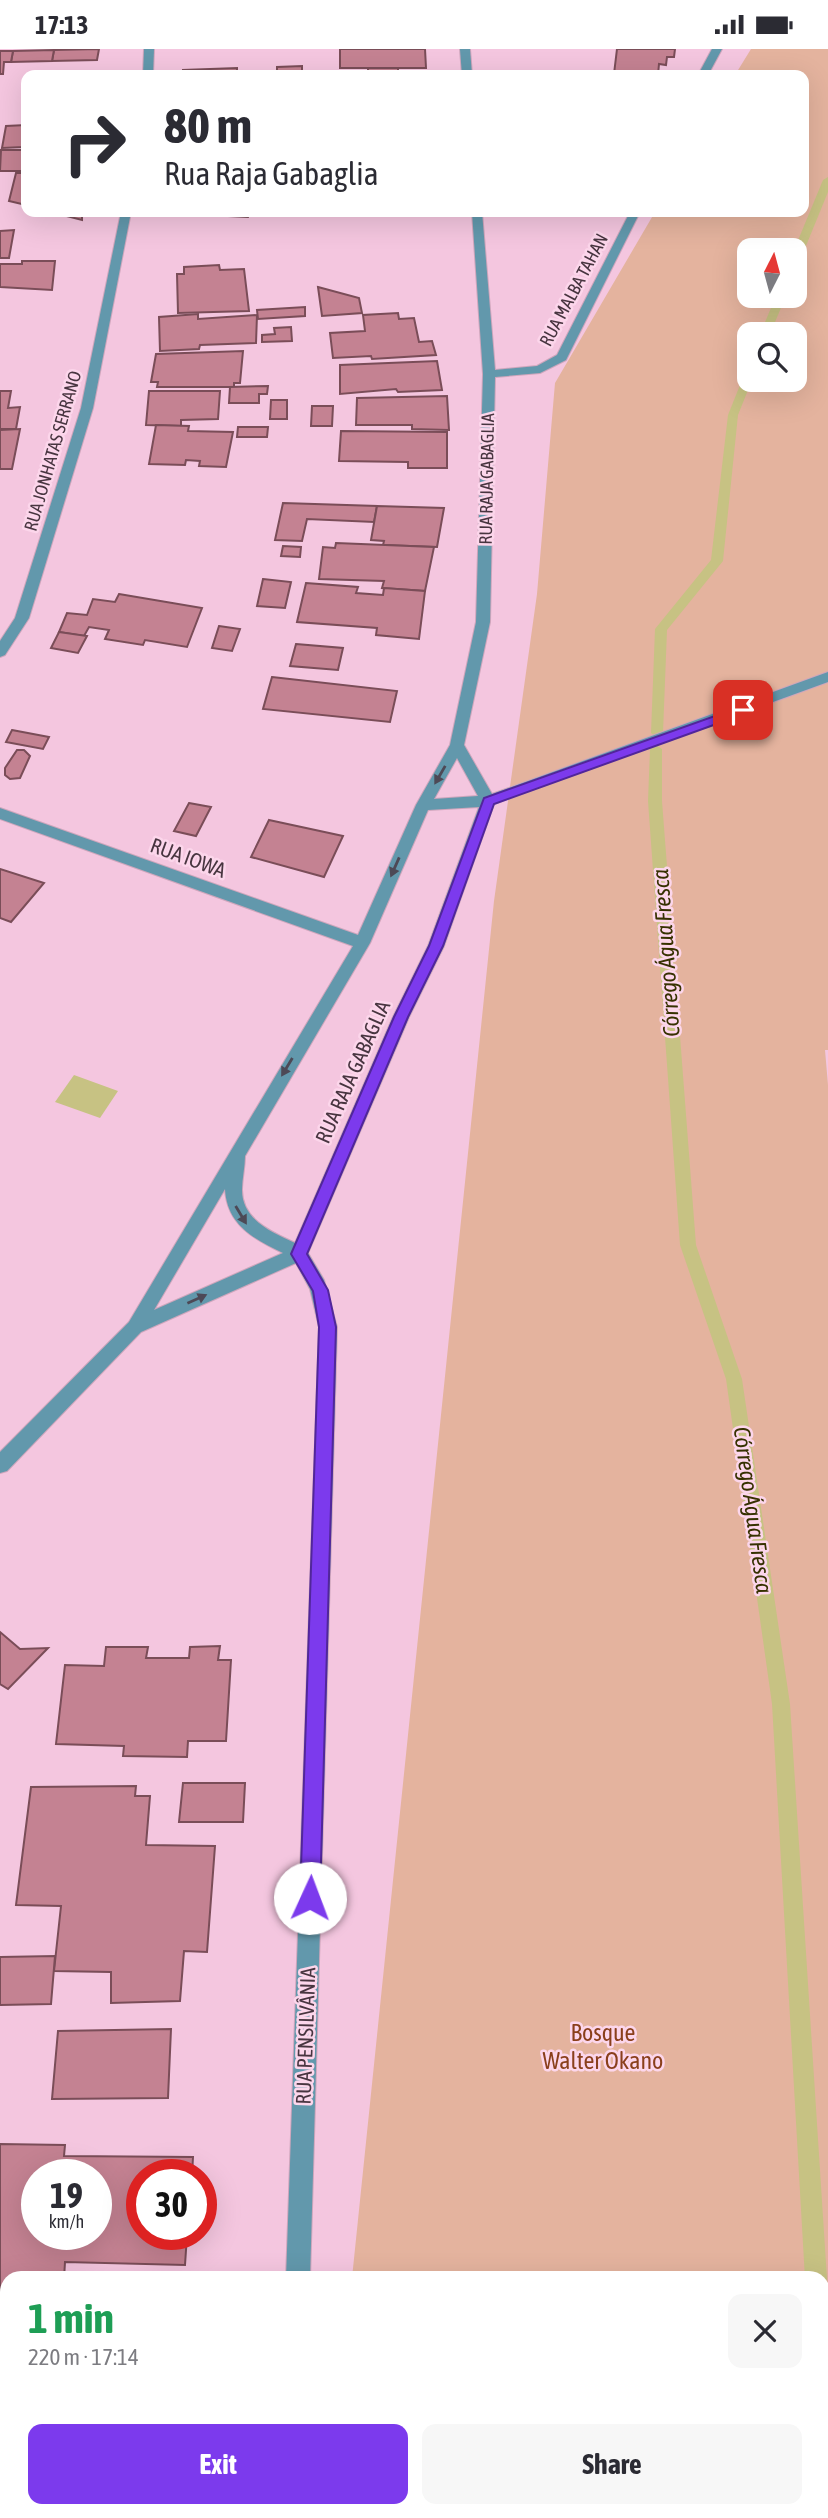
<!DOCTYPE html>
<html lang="en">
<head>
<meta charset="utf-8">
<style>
	:root { --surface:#fff; --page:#f7f7f7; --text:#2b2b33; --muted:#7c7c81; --accent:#7c3aed }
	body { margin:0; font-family:"Asap Condensed",sans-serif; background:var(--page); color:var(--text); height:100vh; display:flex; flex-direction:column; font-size:26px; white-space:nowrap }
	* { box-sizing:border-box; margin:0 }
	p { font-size:23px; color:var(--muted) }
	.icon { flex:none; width:38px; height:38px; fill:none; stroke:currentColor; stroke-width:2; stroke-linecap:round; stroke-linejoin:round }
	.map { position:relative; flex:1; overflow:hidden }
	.details { position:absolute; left:0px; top:2222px; width:830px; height:247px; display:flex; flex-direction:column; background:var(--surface); border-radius:21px 21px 0 0; box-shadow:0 7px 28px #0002 }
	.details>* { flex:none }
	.banner { position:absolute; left:21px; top:21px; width:788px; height:147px; border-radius:14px; box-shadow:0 7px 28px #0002; background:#fff; color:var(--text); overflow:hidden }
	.needle { width:46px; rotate:6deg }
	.fabs { position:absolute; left:737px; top:189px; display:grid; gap:14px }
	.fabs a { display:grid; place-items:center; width:70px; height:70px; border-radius:14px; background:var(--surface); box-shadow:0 7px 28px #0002; font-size:35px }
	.speed { position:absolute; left:21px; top:2110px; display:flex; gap:14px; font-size:35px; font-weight:700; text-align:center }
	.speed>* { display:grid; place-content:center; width:91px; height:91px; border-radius:50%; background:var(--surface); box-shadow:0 7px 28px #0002; line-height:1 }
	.speed small { font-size:18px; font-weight:400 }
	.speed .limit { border:10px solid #d22; background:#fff; color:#111 }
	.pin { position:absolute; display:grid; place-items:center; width:60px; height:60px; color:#fff; margin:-30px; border-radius:14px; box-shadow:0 4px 10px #0006 }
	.me { position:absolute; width:77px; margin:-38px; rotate:2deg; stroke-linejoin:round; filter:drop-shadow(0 0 5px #0008) }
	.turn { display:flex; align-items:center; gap:24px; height:147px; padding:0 28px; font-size:32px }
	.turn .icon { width:91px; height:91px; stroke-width:2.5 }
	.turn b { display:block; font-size:49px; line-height:60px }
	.round { display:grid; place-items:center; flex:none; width:74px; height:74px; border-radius:14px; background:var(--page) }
	.summary { display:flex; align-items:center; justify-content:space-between; height:119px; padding:0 28px }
	h1 { font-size:42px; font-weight:700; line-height:52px; color:#1e9e55 }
	.action { display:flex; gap:14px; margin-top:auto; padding:14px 28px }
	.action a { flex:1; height:80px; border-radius:14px; background:var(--accent); color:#fff; font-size:28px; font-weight:700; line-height:80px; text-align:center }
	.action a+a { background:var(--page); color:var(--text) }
	.status { display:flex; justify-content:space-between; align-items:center; height:49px; padding:0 35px; background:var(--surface); direction:ltr }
	.status svg { height:19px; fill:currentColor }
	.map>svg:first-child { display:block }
	.green { fill:#e4b39e; fill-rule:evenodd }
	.water { fill:#c7c283 }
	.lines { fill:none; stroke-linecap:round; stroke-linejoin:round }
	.stream { fill:#c7c283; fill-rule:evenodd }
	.building { fill:#c48292; stroke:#7a4d58; stroke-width:2; fill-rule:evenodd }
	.minor-casing { stroke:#cea6bc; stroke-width:2 }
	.minor { fill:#6298ac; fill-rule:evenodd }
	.oneway { fill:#4d4956 }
	.route { fill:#7c3aed; stroke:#51269a; stroke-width:2 }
	.labels { text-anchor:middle; stroke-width:5; stroke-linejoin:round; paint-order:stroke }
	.far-street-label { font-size:18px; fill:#483540; stroke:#fcd6eb }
	.street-label { font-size:21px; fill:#483540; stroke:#fcd6eb }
	.water-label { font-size:23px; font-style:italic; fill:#363100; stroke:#fcd6eb }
	.near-park-label { font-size:24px; fill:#8a3f1b; stroke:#fcd6eb }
</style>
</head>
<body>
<div class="status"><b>17:13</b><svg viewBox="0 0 49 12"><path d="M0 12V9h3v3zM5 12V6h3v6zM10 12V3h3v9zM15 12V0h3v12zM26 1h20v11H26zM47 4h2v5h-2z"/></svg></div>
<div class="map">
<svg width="828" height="2469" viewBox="0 0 828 2469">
	<rect width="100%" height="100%" fill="#f4c6df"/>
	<path class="green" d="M751 0H828V1001H825L828 1036V2469H327L328 2462H822V2230L352 2229 494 852 537 545 555 334 655 163H803V26H735ZM749 201H794V247H749ZM749 285H794V331H749Z"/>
	<path class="water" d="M74 1026 118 1042 100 1069 55 1053Z"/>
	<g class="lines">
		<g class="stream">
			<path d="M828 128V143L799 214 794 217V201L823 131Z"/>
			<path d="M776 247H786L770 285H760Z"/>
			<path d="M749 323V331H752L738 366 723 512 667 581 663 684 657 688 651 684 655 580 711 511 728 366 744 326Z"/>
			<path d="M656 696 662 700V752L696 1196 742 1330 790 1655 827 2230 822 2238V2230H805L772 1655 726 1330 680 1196 648 752 650 700Z"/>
			<path d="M822 2329 828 2332V2442L822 2440Z"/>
		</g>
	</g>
	<g class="building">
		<path d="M99 0 97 11 52 12 54 1Z"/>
		<path d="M340 0H425L426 19H340Z"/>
		<path d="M617 0H675L674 8H667L666 16 659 15 658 26 614 25Z"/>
		<path d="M54 1 52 12 11 13 13 2Z"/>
		<path d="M0 2H13L11 13H4L3 25H0Z"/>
		<path d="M302 17V26H277V18Z"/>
		<path d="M237 19V26H183V21Z"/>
		<path d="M368 19H398V26H321V24L368 23Z"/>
		<path d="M26 76 24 98 2 99 6 77Z"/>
		<path d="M1 101H26V122H0Z"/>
		<path d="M16 124H26V156L9 152Z"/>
		<path d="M51 163H82V171Z"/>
		<path d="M189 163H250L248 168 188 165Z"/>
		<path d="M14 181 9 209H0V182Z"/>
		<path d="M22 212H55L52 241 0 238V215H22Z"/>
		<path d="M219 216 220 221 244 220 249 262 178 264 177 225H184V218Z"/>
		<path d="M318 238 359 249 362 264 322 267Z"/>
		<path d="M305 258V267L258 270 257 261Z"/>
		<path d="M398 264 399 270 414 269 419 293 432 292 436 306 372 310 371 307 333 309 330 284 365 282 363 266Z"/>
		<path d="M198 265V270L257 266 256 294 200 296 199 300 160 302 159 268Z"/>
		<path d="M291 278 292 292 262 293V286L275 285 274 279Z"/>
		<path d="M243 302 240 334H234V338H157L158 333H151L156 305Z"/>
		<path d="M437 312 442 341 398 343 396 340 340 345V316Z"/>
		<path d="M268 337 267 345H259V354H229L230 338Z"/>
		<path d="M0 342H11L8 359 20 358 16 380H0Z"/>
		<path d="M149 342H220L218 370 181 371V377L146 376Z"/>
		<path d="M447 347 449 381 412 380V376H356L357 349Z"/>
		<path d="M271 351H287V370H270Z"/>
		<path d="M312 357H333L332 377H311Z"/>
		<path d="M156 376 189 377 188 382 233 383 226 418 199 417 200 412 186 411 185 416 149 415Z"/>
		<path d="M238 378H268L267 388H237Z"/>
		<path d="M20 380 12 420H0V381Z"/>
		<path d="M341 382 447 383V419H408V413L339 412Z"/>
		<path d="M283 454 377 457 374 473 307 470 302 492 275 491Z"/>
		<path d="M377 457 444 459 437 498 383 496 384 492 371 491Z"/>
		<path d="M336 494 434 498 425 542 382 539 384 532 319 530 323 498 335 499Z"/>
		<path d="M283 497 301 498 300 508 281 507Z"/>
		<path d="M263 530 291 533 285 559 257 557Z"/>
		<path d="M306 534 358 538 356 544 383 546 384 539 425 542 419 590 376 586 377 579 297 573Z"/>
		<path d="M119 545 202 559 187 598 145 591 143 596 105 590 109 581 89 578 84 587 59 583 67 564 87 566 93 550 115 553Z"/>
		<path d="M219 577 240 580 232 602 212 599Z"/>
		<path d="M59 583 87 587 78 604 51 599Z"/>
		<path d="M296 595 343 599 338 621 290 617Z"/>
		<path d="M272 628 397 642 390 673 263 660Z"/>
		<path d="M12 681 49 688 43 700 6 693Z"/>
		<path d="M17 701H24L30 707 20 729 10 730 5 726V719Z"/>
		<path d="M189 754 211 758 196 787 174 782Z"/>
		<path d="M269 771 343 787 324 828 251 808Z"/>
		<path d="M0 820 44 834 11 873 0 869Z"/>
		<path d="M0 1583 20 1600 48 1599 8 1640 0 1635Z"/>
		<path d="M220 1597 218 1611H231L226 1692H188L187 1708 123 1707 124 1697 56 1695 65 1616 104 1617 106 1598H148L146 1609H189L190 1598Z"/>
		<path d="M183 1734H245L243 1773H179Z"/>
		<path d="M136 1737 135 1747H150L146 1796 215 1797 207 1903 184 1902 180 1952 111 1954V1923L54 1922 61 1857 16 1856 31 1738Z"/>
		<path d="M55 1907 51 1955 0 1956V1908Z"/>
		<path d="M171 1980 168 2049 52 2050 58 1982Z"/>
		<path d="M0 2095 65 2096 64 2107 193 2108 192 2126H142V2186H187L185 2216 65 2213 64 2230H7V2364H0ZM37 2126H96V2186H37Z"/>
		<path d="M0 2374H7V2462H141V2469H0Z"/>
	</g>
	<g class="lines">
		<g class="minor-casing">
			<g id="minor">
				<path d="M144 0H154L153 26H143Z"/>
				<path d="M460 0H470L472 26H462Z"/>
				<path d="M712 0H722L708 26H698Z"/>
				<path d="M121 163H131L93 359 29 569 5 606 0 608V592L15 569 81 359Z"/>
				<path d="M472 163H482L495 321 537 317 557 306 630 163H640L566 311 540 324 495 328 490 573 464 696 492 745 828 623V633L494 755 444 897 409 968 308 1204 324 1231 337 1278 310 2230H286L319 1278 310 1240 296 1214 141 1283 7 1422 0 1424V1403L129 1273 353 897 0 770V759L358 886 416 756 450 696 476 573 483 325ZM457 709 478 747 434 750ZM479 758 428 897 393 968 295 1194C272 1183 242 1171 242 1141 242 1130 245 1118 245 1107L370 894 428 761ZM225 1140C227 1176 254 1190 283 1204L154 1261Z"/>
				<rect x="278" y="2462" width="26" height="7"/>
			</g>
		</g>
		<use href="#minor" class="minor"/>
	</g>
	<defs><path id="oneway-solid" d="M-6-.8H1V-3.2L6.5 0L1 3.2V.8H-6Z" transform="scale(1.75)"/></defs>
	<g class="oneway">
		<use href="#oneway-solid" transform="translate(440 726) rotate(120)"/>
		<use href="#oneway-solid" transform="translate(395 818) rotate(114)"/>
		<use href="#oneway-solid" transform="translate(287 1018) rotate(121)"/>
		<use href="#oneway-solid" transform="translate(241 1166) rotate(59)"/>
		<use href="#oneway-solid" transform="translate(197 1250) rotate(-24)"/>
	</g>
	<path class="route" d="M743 657 747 658V664L494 755 443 897 408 968 307 1205 328 1241 336 1278 320 1849 317 1856 310 1858 303 1856 300 1849 319 1278 313 1242 291 1205 394 968 429 897 484 749Z"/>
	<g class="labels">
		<g class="far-street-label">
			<text transform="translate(574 241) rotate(-62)" y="6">RUA MALBA TAHAN</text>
			<text transform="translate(53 402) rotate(-74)" y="6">RUA JONHATAS SERRANO</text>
			<text transform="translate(487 430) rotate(-89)" y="6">RUA RAJA GABAGLIA</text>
		</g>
		<g class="street-label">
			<text transform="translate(188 809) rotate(20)" y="7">RUA IOWA</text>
			<text transform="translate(353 1023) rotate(-66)" y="7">RUA RAJA GABAGLIA</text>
			<text transform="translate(306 1987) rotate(-88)" y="7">RUA PENSILVÂNIA</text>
		</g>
		<g class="water-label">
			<text transform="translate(666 904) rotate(-94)" y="8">Córrego Água Fresca</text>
			<text transform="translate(753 1461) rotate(82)" y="8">Córrego Água Fresca</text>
		</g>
		<g class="near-park-label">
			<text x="603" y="1992">Bosque<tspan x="603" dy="28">Walter Okano</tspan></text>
		</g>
	</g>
</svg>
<div class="fabs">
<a><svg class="needle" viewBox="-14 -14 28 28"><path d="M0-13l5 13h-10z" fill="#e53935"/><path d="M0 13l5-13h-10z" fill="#7c7c81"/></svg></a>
<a><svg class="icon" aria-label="search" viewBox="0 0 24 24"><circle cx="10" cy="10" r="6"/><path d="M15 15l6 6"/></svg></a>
</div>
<div class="speed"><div>19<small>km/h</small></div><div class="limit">30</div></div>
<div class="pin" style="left:743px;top:661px;background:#d93025"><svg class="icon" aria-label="arrive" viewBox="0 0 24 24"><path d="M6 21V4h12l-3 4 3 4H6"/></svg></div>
<svg class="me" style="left:310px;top:1849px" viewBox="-20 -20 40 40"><circle r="19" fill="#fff"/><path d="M0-13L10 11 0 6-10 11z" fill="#7c3aed"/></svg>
<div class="banner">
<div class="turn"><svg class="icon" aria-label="right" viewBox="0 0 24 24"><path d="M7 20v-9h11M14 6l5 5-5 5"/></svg><div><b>80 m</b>Rua Raja Gabaglia</div></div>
</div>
<section class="details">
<div class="summary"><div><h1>1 min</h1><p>220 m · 17:14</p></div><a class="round"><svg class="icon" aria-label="close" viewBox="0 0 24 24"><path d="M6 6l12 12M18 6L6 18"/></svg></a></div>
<div class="action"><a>Exit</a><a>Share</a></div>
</section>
</div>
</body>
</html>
